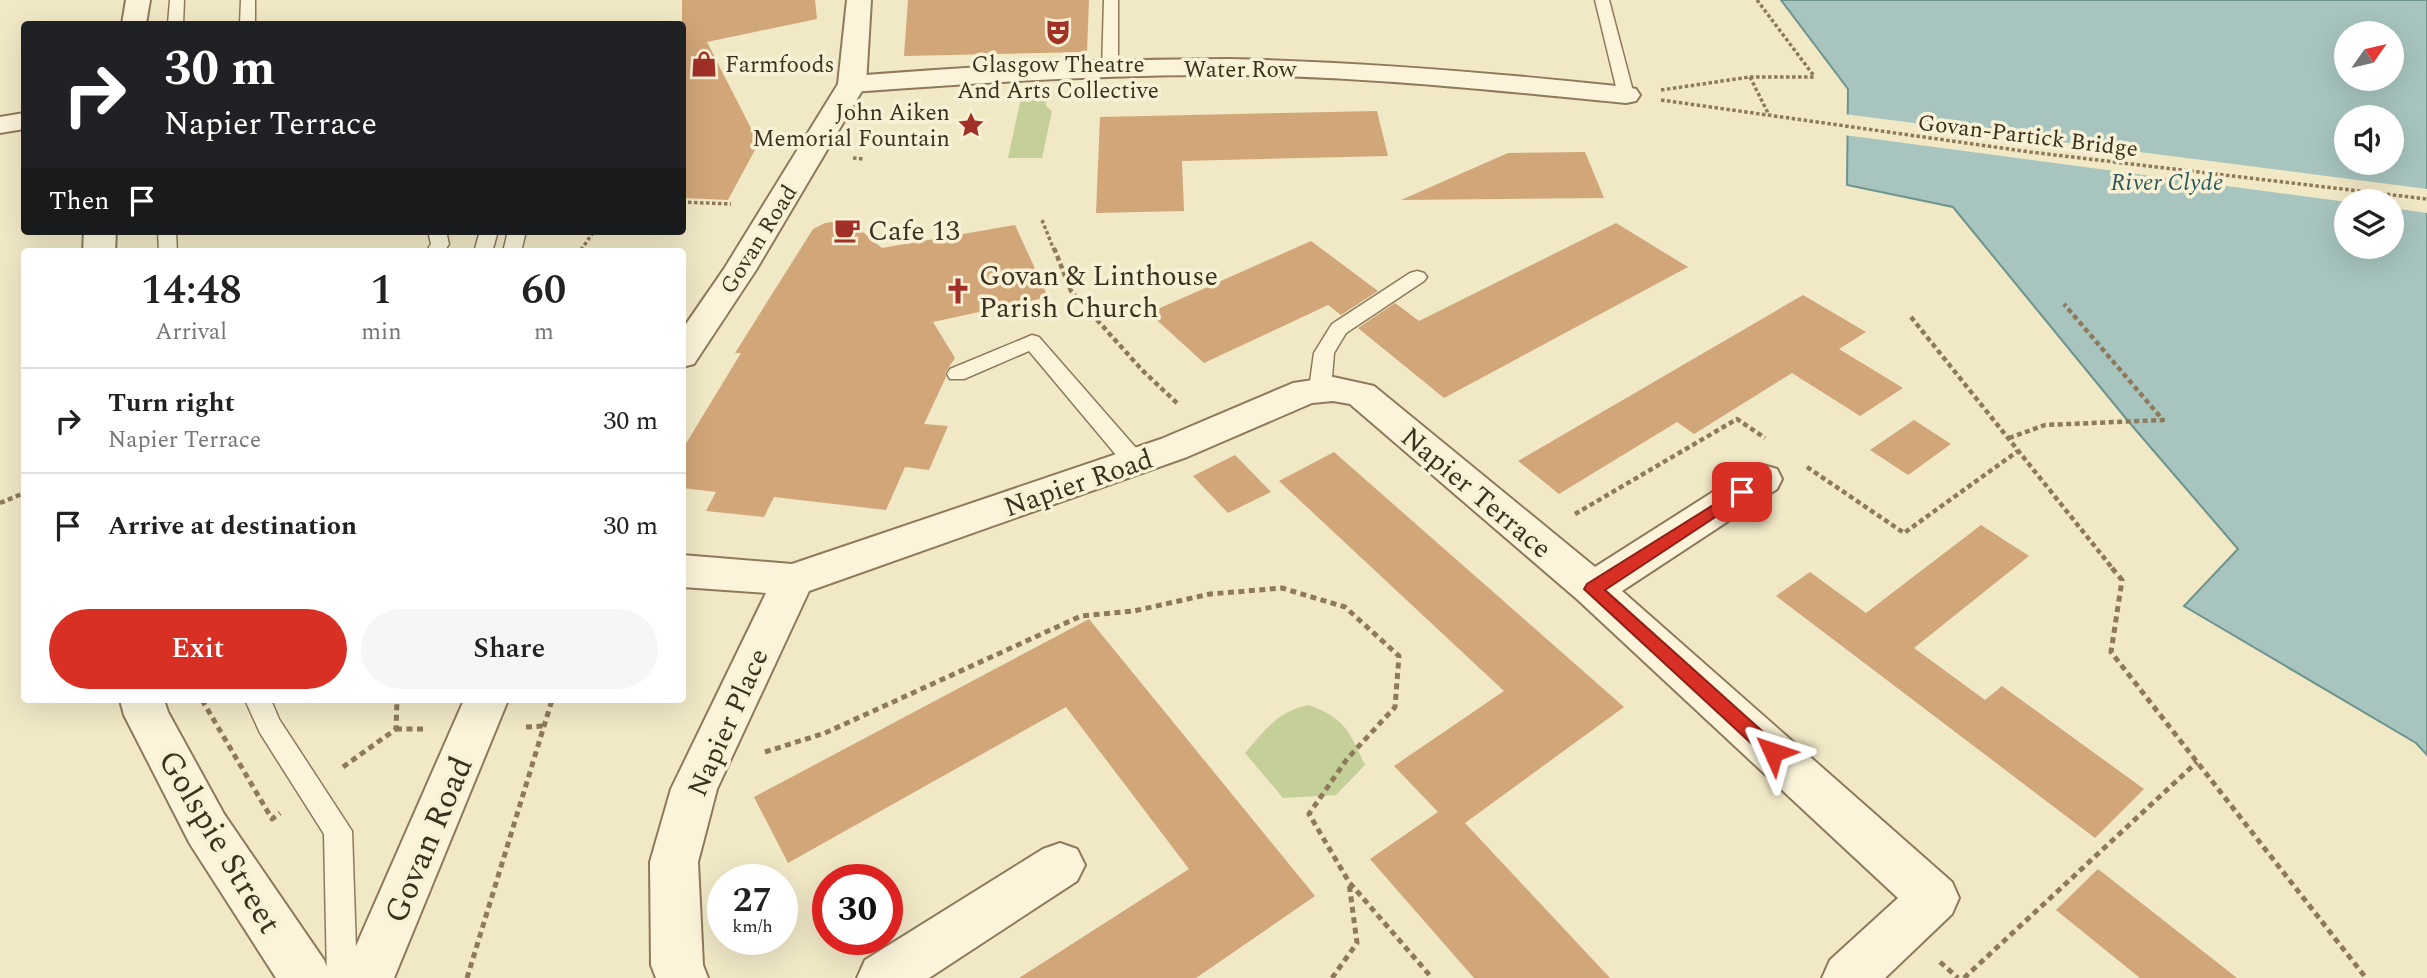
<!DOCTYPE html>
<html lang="en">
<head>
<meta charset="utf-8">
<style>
	:root { --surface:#fff; --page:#f6f6f6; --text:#222; --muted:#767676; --line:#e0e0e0; --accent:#d93025 }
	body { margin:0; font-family:Spectral,serif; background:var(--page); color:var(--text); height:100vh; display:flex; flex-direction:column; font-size:26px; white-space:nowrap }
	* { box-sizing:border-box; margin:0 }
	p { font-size:23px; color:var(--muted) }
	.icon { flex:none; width:38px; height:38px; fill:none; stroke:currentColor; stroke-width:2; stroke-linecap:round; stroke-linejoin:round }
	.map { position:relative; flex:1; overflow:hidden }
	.panel { position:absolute; left:21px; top:248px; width:665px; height:455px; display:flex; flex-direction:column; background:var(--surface); border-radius:7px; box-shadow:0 7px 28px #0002 }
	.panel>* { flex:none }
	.hud { position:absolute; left:21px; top:21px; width:665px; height:214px; border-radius:7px; box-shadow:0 7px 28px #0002; background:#202124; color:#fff; overflow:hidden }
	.needle { width:46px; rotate:56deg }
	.buttons { position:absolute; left:2334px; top:21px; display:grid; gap:14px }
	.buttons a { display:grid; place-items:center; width:70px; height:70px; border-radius:50%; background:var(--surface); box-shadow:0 7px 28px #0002; font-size:35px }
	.speed { position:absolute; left:707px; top:864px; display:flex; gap:14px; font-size:35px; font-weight:700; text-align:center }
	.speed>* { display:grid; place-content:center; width:91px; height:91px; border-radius:50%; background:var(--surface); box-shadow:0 7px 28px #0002; line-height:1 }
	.speed small { font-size:18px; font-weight:400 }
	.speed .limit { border:10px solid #d22; background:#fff; color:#111 }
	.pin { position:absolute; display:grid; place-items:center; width:60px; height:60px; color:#fff; margin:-30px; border-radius:14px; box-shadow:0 4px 10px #0006 }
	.me { position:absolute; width:77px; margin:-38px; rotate:312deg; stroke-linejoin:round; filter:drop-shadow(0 0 5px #0008) }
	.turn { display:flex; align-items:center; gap:24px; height:147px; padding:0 28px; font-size:32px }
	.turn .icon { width:91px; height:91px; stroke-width:2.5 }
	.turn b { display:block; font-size:49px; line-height:60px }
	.then { display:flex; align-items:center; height:66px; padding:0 28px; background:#0003; gap:14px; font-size:26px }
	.eta { display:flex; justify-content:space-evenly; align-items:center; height:119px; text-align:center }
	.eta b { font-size:42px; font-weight:600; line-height:49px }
	.primary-button { display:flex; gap:14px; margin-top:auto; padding:14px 28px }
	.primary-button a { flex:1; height:80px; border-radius:42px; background:var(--accent); color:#fff; font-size:28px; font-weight:600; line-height:80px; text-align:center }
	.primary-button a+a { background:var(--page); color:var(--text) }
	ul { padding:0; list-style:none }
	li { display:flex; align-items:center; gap:21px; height:105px; padding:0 28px; border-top:2px solid var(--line) }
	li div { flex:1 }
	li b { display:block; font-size:26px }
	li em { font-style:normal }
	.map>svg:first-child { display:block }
	.green { fill:#c5d098 }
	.water { fill:#a7c4be; stroke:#6d948d; stroke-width:2; fill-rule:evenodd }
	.pier { fill:#f1e8c6 }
	.building { fill:#d1a679 }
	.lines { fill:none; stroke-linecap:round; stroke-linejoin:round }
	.service-casing { stroke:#8e7a5a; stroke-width:3 }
	.minor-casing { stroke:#8e7a5a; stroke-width:4 }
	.tertiary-casing { stroke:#8e7a5a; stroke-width:4 }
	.path-far2 { stroke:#8e7a5a; stroke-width:3.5; stroke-dasharray:3.5 2.5; stroke-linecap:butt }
	.path-far1 { stroke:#8e7a5a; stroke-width:4.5; stroke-dasharray:5 3.5; stroke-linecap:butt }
	.path { stroke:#8e7a5a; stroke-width:5; stroke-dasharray:6 4.5; stroke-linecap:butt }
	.service { fill:#fbf4da; fill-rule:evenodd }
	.minor { fill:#fbf4da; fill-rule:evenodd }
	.tertiary { fill:#fbf4da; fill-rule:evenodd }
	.route { fill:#d93025; stroke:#8d1f18; stroke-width:2 }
	.labels { text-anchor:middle; stroke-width:7; stroke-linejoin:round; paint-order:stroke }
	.far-poi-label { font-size:23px; fill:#3d301f; stroke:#f8f1d6; text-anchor:start }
	.far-street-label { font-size:23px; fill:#3d301f; stroke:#f8f1d6 }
	.far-water-label { font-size:24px; font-style:italic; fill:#2d5c5e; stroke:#f8f1d6 }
	.poi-label { font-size:28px; fill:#3d301f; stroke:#f8f1d6; text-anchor:start }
	.street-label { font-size:28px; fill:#3d301f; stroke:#f8f1d6 }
	.near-street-label { font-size:33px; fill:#3d301f; stroke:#f8f1d6 }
</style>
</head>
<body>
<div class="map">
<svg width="2427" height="978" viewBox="0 0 2427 978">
	<rect width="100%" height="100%" fill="#f1e8c6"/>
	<g class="green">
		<path d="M1021 98H1047L1046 106 1052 111 1042 158H1008Z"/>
		<path d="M1308 705C1345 718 1349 731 1365 765L1336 795 1283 798 1245 753C1265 730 1277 712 1308 705Z"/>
	</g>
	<path class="water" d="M1781 0H2427V755L2416 743 2184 606 2238 549 2128 421 1953 207 1847 185 1848 89ZM2347 33H2392V79H2347ZM2347 117H2392V163H2347ZM2347 201H2392V247H2347Z"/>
	<path class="pier" d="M1844 114 2427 189V213L2392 208V201L2347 202 1844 135Z"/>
	<g class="building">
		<path d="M682 0H815L817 19 707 42 756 138V148L728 200 682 198Z"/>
		<path d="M908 0H1089L1087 52 904 56Z"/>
		<path d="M1377 111 1388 156 1182 161 1184 211 1096 213 1100 117Z"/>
		<path d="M1585 152 1604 198 1401 200 1508 153Z"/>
		<path d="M841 221 852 223 882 248 1015 225 1048 297 933 322 955 358 945 373 946 377 924 424 948 426 929 470 905 467 886 510 774 497 764 517 706 511 716 492 682 488V450L741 353H735L813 229 825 223Z"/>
		<path d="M1616 223 1688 267 1444 398 1358 328 1395 303 1419 321Z"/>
		<path d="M1311 241 1378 291 1341 315 1328 305 1204 363 1149 313Z"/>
		<path d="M1803 295 1866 332 1839 349 1903 388 1860 416 1792 373 1694 434 1677 422 1559 494 1518 461Z"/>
		<path d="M1914 420 1951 444 1908 475 1870 450Z"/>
		<path d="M1334 452 1624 707 1465 823 1610 978H1474L1370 859 1438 812 1394 766 1504 691 1279 481Z"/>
		<path d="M1235 455 1271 492 1228 513 1193 476Z"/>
		<path d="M1981 525 2029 556 1914 648 1985 700 2002 686 2144 789 2095 838 1776 596 1810 572 1866 613Z"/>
		<path d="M1089 619 1315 896 1196 978H1019L1189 869 1066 707 788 863 754 797Z"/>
		<path d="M2098 869 2237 978H2140L2056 910Z"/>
	</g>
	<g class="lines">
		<g class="service-casing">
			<g id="service">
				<path d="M170 0H184L183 24H168Z"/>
				<path d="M241 0H255V24H240Z"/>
				<path d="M1104 0H1118V70L1110 75 1102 70Z"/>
				<path d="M1595 0H1609L1634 95 1632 98 1626 100 1618 95Z"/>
				<path d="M158 231H176L177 252H159Z"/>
				<path d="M428 231H446L449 244 444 252H426L431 244Z"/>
				<path d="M480 231H498L492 252H474Z"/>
				<path d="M508 231H526L521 252H503Z"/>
				<path d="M1417 271 1424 273 1427 277 1424 281 1346 333 1334 353 1331 389 1327 394H1313L1309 389 1314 353 1332 324 1410 273Z"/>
				<path d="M1032 335 1039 337 1143 456 1146 462 1143 468 1135 470 1127 468 1029 351 964 379H950L947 374 950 369Z"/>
				<path d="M245 700H271L279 719 352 831 357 978H327L324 834 260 733Z"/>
			</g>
		</g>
		<g class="minor-casing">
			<g id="minor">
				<path d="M1229 59C1362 62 1494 73 1626 87L1636 89 1640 95 1636 101 1626 103C1494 90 1362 76 1229 75 1103 74 977 83 852 92L842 90 838 84 842 78 852 76C978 66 1103 59 1229 59Z"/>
				<path d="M1333 377 1374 386 1595 567 1749 469 1763 465 1777 469 1782 479 1777 489 1622 591 1952 882 1959 898 1952 914 1885 978H1822L1830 960 1898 898 1578 600 1350 404 1333 401 1312 403 1187 457 809 591 717 789 698 862 703 965 708 978H656L651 965 650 862 671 789 766 593 682 587V555L792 564 1161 439 1293 383Z"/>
				<path d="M1060 843 1077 849 1085 865 1077 881 929 978H857L865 960 1043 849Z"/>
			</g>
		</g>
		<g class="tertiary-casing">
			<g id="tertiary">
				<path d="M126 0H150L146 24H122Z"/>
				<path d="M847 0H871L866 84 756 270 694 364 682 367V330L724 269 838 84Z"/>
				<path d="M24 113V129L0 133V117Z"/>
				<path d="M84 231H116L115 252H83Z"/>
				<path d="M120 700H164L168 712 224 814 324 960 332 978H276L190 844 124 715Z"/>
				<path d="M464 700H508L394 978H342Z"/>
			</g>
		</g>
		<g class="path-far2">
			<path d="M1757 0 1814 76"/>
			<path d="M1750 77 1769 115"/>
			<path d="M1661 90 1750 77H1814"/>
			<path d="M1661 100 2030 152 2427 199"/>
			<path d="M853 158 863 159"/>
			<path d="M682 202 731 204"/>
			<path d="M1042 220 1054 250"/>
			<path d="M581 250 594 231"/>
		</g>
		<g class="path-far1">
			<path d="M1054 248 1071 291 1143 371 1178 404"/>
			<path d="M580 252 583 248"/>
			<path d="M1911 317 2113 569"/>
			<path d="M2009 438 2045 425 2163 420 2064 304"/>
			<path d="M1807 467 1904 533 2018 451"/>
			<path d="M0 503 24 493"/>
			<path d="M1575 514 1737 419 1765 438"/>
		</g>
		<g class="path">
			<path d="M2112 568 2122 580 2111 652 2366 978"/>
			<path d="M202 700 272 819 280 813"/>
			<path d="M526 727 543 726"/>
			<path d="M396 729H423"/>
			<path d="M765 752 825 733 1081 616 1134 611 1210 594 1282 588 1345 607 1399 656 1395 707 1347 759 1309 814 1349 882 1432 978"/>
			<path d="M343 767 396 729 397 700"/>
			<path d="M1940 962 1958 978"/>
			<path d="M467 978 552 700"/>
			<path d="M1332 978 1357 943 1349 883"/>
			<path d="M1964 978 2197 762"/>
		</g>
		<use href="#service" class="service"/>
		<use href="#minor" class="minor"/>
		<use href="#tertiary" class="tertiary"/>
	</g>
	<path class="route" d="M1742 487 1747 488 1750 492 1747 496 1605 590 1780 747 1783 752 1780 758 1773 761 1767 758 1584 589 1587 584Z"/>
	<defs>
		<g id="theatre-bare" transform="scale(2.1)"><path d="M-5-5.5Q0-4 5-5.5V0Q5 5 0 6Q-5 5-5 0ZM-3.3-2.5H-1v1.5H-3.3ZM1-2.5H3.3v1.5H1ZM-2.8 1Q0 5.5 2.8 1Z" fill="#a13026" stroke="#f8f1d6" stroke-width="2.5" paint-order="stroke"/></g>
		<g id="shop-bare" transform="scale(2.1)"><path d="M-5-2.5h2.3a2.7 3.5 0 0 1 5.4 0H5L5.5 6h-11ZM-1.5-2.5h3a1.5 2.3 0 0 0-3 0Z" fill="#a13026" stroke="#f8f1d6" stroke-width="2.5" paint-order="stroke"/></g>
		<g id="sight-bare" transform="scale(2.1)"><path d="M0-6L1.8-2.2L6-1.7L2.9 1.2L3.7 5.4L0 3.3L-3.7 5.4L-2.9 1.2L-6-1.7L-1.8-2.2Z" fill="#a13026" stroke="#f8f1d6" stroke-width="2.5" paint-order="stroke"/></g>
		<g id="cafe-bare" transform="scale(2.1)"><path d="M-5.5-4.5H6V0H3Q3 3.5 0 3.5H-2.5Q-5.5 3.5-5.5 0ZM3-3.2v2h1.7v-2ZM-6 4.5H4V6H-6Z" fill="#a13026" stroke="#f8f1d6" stroke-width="2.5" paint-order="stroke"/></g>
		<g id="church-bare" transform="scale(2.1)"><path d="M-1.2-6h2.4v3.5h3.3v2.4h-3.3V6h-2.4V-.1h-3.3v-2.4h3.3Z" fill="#a13026" stroke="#f8f1d6" stroke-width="2.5" paint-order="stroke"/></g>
	</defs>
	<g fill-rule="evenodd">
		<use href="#theatre-bare" x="1058" y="32"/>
		<use href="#shop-bare" x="704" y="64"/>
		<use href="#sight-bare" x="971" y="125"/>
		<use href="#cafe-bare" x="847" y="230"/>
		<use href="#church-bare" x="958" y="291"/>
	</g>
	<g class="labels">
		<g class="far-poi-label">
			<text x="725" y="72">Farmfoods</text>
			<text x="1058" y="72" text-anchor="middle">Glasgow Theatre<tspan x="1058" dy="26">And Arts Collective</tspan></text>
			<text x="950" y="120" text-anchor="end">John Aiken<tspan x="950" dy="26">Memorial Fountain</tspan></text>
		</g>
		<g class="far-street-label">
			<text x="1240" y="77">Water Row</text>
			<text transform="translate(2028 135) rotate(7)" y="8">Govan-Partick Bridge</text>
			<text transform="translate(758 239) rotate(-58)" y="8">Govan Road</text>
		</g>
		<g class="far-water-label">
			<text x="2167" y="190">River Clyde</text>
		</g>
		<g class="poi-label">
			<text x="868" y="240">Cafe 13</text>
			<text x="979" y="285">Govan &amp; Linthouse<tspan x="979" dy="32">Parish Church</tspan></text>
		</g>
		<g class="street-label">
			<text transform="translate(1078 482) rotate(-19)" y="10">Napier Road</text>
			<text transform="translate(1477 492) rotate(40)" y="10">Napier Terrace</text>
			<text transform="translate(727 722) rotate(-66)" y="10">Napier Place</text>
		</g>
		<g class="near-street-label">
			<text transform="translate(427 839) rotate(-67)" y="12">Govan Road</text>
			<text transform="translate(221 841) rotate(59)" y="12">Golspie Street</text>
		</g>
	</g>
</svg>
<div class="buttons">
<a><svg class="needle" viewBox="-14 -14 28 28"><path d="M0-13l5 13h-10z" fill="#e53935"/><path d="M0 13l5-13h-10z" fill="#767676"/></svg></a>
<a><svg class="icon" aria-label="sound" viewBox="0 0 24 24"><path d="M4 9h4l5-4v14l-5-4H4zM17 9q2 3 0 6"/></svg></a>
<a><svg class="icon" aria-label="layers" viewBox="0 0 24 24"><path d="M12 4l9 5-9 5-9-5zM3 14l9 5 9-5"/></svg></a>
</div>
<div class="speed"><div>27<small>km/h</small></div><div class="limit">30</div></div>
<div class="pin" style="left:1742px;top:492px;background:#d93025"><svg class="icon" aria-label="arrive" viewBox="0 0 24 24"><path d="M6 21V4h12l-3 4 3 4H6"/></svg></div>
<svg class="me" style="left:1773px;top:752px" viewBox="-20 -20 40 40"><path d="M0-17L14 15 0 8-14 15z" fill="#d93025" stroke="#fff" stroke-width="4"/></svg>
<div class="hud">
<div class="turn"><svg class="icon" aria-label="right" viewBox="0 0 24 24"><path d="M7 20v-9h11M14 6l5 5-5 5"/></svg><div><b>30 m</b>Napier Terrace</div></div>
<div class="then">Then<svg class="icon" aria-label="arrive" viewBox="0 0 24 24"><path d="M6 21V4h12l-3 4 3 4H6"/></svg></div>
</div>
<section class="panel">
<div class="eta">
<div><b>14:48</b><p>Arrival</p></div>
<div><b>1</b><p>min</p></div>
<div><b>60</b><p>m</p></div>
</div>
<ul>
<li><svg class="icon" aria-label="right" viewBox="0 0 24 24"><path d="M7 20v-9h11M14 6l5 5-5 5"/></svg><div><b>Turn right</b><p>Napier Terrace</p></div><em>30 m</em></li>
<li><svg class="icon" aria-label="arrive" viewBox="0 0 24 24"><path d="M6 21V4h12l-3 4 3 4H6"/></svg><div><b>Arrive at destination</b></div><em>30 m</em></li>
</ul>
<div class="primary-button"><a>Exit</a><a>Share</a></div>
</section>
</div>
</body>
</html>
